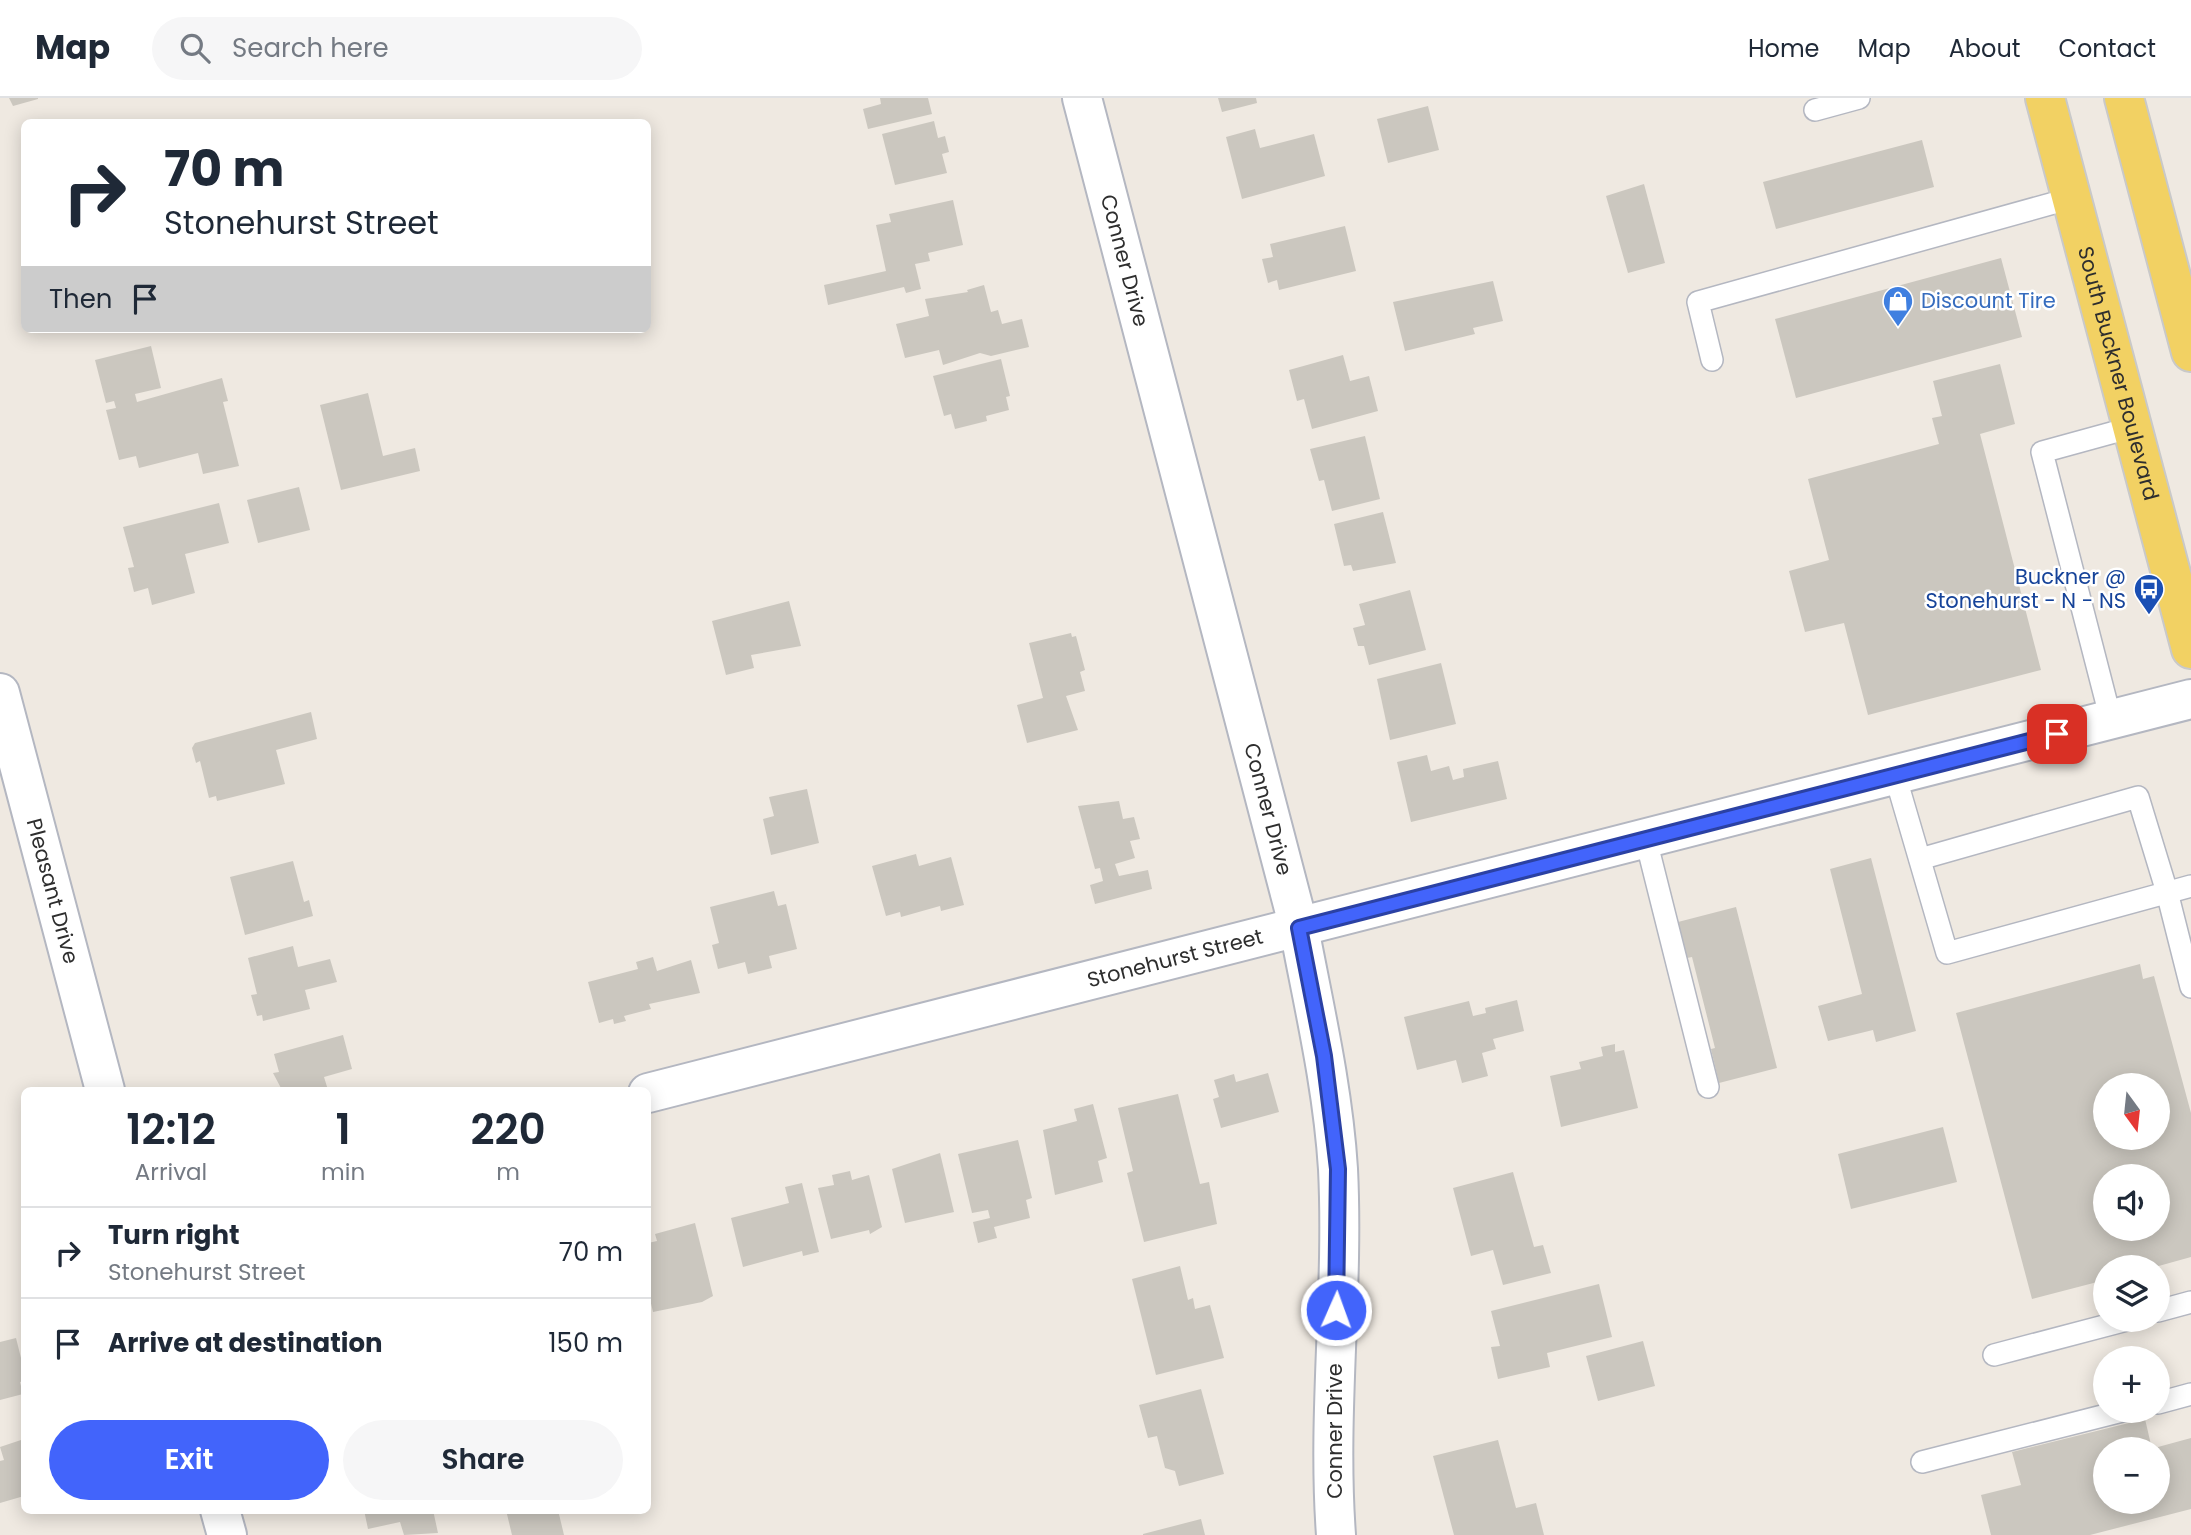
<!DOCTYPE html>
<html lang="en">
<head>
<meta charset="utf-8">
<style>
	:root { --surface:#fff; --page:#f6f6f7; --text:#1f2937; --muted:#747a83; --line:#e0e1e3; --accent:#4264fb }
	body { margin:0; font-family:Poppins,sans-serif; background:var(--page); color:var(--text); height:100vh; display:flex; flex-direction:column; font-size:26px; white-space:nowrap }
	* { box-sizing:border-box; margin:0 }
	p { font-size:23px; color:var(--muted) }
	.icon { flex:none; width:38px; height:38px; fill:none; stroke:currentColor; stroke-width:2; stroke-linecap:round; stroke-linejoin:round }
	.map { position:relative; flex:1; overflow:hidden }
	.panel { position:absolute; left:21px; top:989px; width:630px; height:427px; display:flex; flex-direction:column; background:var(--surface); border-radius:10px; box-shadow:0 4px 18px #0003 }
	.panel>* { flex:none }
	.top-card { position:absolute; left:21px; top:21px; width:630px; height:214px; border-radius:10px; box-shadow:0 4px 18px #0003; background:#fff; color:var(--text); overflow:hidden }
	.needle { width:46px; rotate:165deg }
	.buttons { position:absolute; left:2093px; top:975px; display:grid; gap:14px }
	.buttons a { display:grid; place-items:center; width:77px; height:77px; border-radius:50%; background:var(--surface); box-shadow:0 4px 18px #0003; font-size:35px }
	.pin { position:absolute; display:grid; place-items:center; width:60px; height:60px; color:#fff; margin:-30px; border-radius:14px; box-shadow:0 4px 10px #0006 }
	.me { position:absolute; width:77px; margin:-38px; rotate:2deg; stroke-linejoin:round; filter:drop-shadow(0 0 5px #0008) }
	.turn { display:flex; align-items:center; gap:24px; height:147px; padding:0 28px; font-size:32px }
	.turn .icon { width:91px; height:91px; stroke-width:2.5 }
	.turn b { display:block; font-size:49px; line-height:60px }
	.then { display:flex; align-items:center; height:66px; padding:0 28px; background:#0003; gap:14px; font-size:26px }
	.eta { display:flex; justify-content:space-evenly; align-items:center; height:119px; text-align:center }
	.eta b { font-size:42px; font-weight:600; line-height:49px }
	.button { display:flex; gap:14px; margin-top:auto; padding:14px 28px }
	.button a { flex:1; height:80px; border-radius:42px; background:var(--accent); color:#fff; font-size:28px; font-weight:600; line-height:80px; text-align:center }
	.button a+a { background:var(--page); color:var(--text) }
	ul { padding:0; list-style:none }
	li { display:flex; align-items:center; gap:21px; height:91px; padding:0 28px; border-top:2px solid var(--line) }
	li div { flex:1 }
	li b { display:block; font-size:26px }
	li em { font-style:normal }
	header { display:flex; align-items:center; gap:42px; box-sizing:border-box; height:98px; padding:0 35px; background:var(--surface); border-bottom:2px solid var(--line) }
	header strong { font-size:33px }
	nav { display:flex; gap:38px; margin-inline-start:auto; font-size:24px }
	.search { width:490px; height:63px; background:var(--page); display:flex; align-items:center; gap:18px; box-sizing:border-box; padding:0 24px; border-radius:38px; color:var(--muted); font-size:26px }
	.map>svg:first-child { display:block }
	.building { fill:#cbc7bf; fill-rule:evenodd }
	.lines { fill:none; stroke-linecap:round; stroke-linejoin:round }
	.service-casing { stroke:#b4b7c1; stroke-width:24 }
	.minor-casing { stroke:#b4b7c1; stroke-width:42 }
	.tertiary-casing { stroke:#b4b7c1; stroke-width:42 }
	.primary-casing { stroke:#c9c9c9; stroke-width:42 }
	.service { stroke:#fff; stroke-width:21 }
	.minor { stroke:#fff; stroke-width:38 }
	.tertiary { stroke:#fff; stroke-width:38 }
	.primary { stroke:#f2d163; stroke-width:38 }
	.route-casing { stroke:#2b41a3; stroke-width:18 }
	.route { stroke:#4264fb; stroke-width:12 }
	.labels { text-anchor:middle; stroke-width:5; stroke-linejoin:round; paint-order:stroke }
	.street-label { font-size:21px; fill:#2e2e2e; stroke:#fff }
	.shop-label { font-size:21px; fill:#366cbe; stroke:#fff; text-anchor:start }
	.transit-label { font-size:21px; fill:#164399; stroke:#fff; text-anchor:end }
</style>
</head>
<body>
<header>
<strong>Map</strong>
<div class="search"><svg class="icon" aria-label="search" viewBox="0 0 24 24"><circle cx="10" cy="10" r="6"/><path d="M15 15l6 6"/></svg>Search here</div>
<nav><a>Home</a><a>Map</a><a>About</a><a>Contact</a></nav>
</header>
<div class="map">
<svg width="2191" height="1437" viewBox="0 0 2191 1437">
	<rect width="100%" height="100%" fill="#efe9e1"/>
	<g class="building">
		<path d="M9 0H38V1L13 8Z"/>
		<path d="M880 0H928L932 16 868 31 863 11 881 6Z"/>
		<path d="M1218 0H1256L1257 5 1222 14Z"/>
		<path d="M1428 8 1439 52 1388 65 1377 21Z"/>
		<path d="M934 23 938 40 945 38 949 54 942 56 947 75 895 87 882 36Z"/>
		<path d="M1255 31 1260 50 1314 36 1325 78 1242 101 1226 39Z"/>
		<path d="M1922 42 1934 89 1776 131 1763 84Z"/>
		<path d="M1644 86 1665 165 1628 175 1606 98Z"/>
		<path d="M953 102 963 147 928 155 930 163 915 166 921 191 906 195 904 189 828 207 824 187 886 173 876 127 891 124 889 116Z"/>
		<path d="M1345 128 1356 173 1279 192 1277 182 1268 185 1262 161 1273 159 1270 146Z"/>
		<path d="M2001 160 2022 239 1796 300 1775 221Z"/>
		<path d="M1493 183 1503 223 1473 230 1475 236 1405 253 1393 204Z"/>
		<path d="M984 187 991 214 998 212 1002 226 1022 221 1029 249 991 258 980 255 943 267 939 252 905 260 896 226 929 218 925 201 968 194 967 192Z"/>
		<path d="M151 248 161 290 135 296 137 304 222 280 228 303 223 304 239 368 203 376 198 355 139 370 136 358 119 362 106 312 116 310 114 303 106 305 95 262Z"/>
		<path d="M1343 257 1350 283 1369 278 1378 313 1312 331 1304 301 1297 303 1289 272Z"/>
		<path d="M1001 261 1010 298 1006 299 1009 312 986 318 987 323 955 331 951 316 944 318 933 278Z"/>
		<path d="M2000 266 2015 326 1980 336 2041 572 1868 617 1844 525 1805 534 1789 473 1829 462 1808 381 1939 346 1932 320 1942 318 1933 283Z"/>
		<path d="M368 295 383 358 415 350 420 373 341 392 320 307Z"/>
		<path d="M1365 338 1380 401 1332 413 1324 382 1319 383 1310 351Z"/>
		<path d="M299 389 310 432 258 445 247 402Z"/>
		<path d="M219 405 229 445 185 456 195 495 152 507 148 490 134 494 128 470 134 469 123 429Z"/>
		<path d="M1383 414 1396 465 1353 473 1351 467 1344 468 1334 426Z"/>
		<path d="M1410 492 1426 552 1369 567 1364 548H1358L1353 530 1365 527 1359 506Z"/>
		<path d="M789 503 801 548 751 557 754 570 726 577 712 523Z"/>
		<path d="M1071 535 1072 539 1076 538 1085 572 1080 574 1085 593 1066 598 1078 632 1027 645 1017 607 1043 600 1029 545Z"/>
		<path d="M1441 565 1456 626 1390 642 1377 581Z"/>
		<path d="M311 614 317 641 276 652 285 686 217 703 216 698 209 700 200 663 196 665 192 650 195 645Z"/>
		<path d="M1427 657 1431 673 1449 668 1453 682 1464 679 1463 671 1498 663 1507 701 1411 724 1397 664Z"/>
		<path d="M807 691 819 745 771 757 763 721 774 718 769 699Z"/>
		<path d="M1119 703 1123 721 1134 719 1140 741 1130 743 1135 760 1115 766 1119 778 1148 772 1152 791 1095 806 1090 787 1103 783 1100 770 1095 771 1078 708Z"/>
		<path d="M916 756 919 768 951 759 964 807 941 813 940 808 901 819 900 814 886 818 872 768Z"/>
		<path d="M1871 760 1916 933 1876 944 1873 932 1828 943 1818 908 1862 896 1830 771Z"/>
		<path d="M293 763 304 804 309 802 313 818 245 837 230 779Z"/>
		<path d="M774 793 778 808 786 806 797 851 769 858 772 870 748 876 745 864 718 871 712 847 719 845 710 809Z"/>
		<path d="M1736 809 1777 970 1719 985 1711 951 1715 950 1692 859 1687 860 1678 824Z"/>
		<path d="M293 848 298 869 330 861 337 884 305 892 310 911 263 923 262 917 257 918 251 897 257 896 248 860Z"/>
		<path d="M653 859 657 873 691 862 700 895 649 906 651 911 624 918 626 923 614 926 613 921 599 925 588 884 638 871 636 864Z"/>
		<path d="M2140 866 2143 881 2154 878 2191 1015V1159L2155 1169H2105V1182L2032 1201 1956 915ZM2105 987H2158V1040H2105ZM2105 1078H2158V1130H2105Z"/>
		<path d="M1517 902 1524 933 1493 941 1496 951 1482 955 1488 978 1462 985 1456 962 1417 972 1404 919 1469 903 1473 918 1486 915 1485 910Z"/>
		<path d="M343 937 352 971 324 979 328 992H282L273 975 279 974 274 956Z"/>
		<path d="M1615 946V954L1624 952 1638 1010 1561 1029 1550 978 1581 971 1579 964 1603 958 1601 949Z"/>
		<path d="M1268 975 1279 1014 1221 1030 1213 1001 1219 999 1214 982 1234 976 1236 984Z"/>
		<path d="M1178 996 1200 1086 1209 1084 1217 1126 1144 1144 1127 1075 1133 1073 1118 1010Z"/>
		<path d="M1093 1006 1107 1060 1098 1063 1103 1084 1055 1097 1043 1032 1077 1023 1074 1011Z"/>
		<path d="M1943 1029 1957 1084 1851 1111 1838 1056Z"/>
		<path d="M1018 1042 1032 1100 1026 1102 1030 1120 994 1129 997 1140 978 1145 973 1124 990 1120 988 1112 972 1115 958 1056Z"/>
		<path d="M940 1055 954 1114 905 1125 892 1071Z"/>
		<path d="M850 1073 852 1082 869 1077 882 1129 870 1136 869 1132 831 1141 818 1090 834 1087 832 1077Z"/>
		<path d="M1513 1074 1534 1149 1543 1147 1551 1175 1503 1187 1493 1152 1471 1158 1453 1090Z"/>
		<path d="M802 1085 819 1154 803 1158 802 1153 743 1169 731 1120 789 1105 785 1089Z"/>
		<path d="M695 1125 713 1198 702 1204 653 1214 648 1193V1145L657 1143 655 1136Z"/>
		<path d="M1180 1168 1188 1202 1193 1200 1195 1211 1210 1207 1224 1260 1156 1277 1132 1181Z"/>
		<path d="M1599 1186 1612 1239 1547 1255 1550 1269 1498 1281 1491 1249 1500 1248 1491 1213Z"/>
		<path d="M16 1240 24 1272V1283L20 1284 23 1296 0 1302V1244Z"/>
		<path d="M1643 1243 1655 1288 1598 1303 1586 1258Z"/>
		<path d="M1201 1291 1224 1376 1179 1388 1175 1373 1165 1370 1157 1338 1148 1340 1139 1307Z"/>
		<path d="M2145 1321 2152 1351H2105V1404H2158V1349L2191 1340V1411L2090 1437H1991L1981 1397 2021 1387 2012 1354Z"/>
		<path d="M24 1341V1398L0 1405V1363L4 1362 0 1349Z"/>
		<path d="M1498 1342 1516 1410 1536 1405 1544 1437H1454L1433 1358Z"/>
		<path d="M364 1412H433L438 1435 404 1437 400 1424 368 1431Z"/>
		<path d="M506 1412H558L564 1437H512Z"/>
		<path d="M1201 1421 1205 1437H1143V1436Z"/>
	</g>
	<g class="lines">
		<g class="service-casing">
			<g id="service">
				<path d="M1815 12 1859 0"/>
				<path d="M1712 262 1698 204 2072 100"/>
				<path d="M2111 622 2042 354 2133 329"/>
				<path d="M1895 677 1947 855 2191 788"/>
				<path d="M1646 742 1708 989"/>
				<path d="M1920 761 2138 699 2167 794 2191 889"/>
				<path d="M2158 1213 2191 1204"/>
				<path d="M1994 1257 2127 1222"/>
				<path d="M2158 1305 2191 1296"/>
				<path d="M1922 1364 2126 1312"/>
			</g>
		</g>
		<g class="minor-casing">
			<g id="minor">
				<path id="s1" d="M1082 0 1299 830C1314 909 1333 990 1338 1071 1344 1193 1327 1315 1336 1437"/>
				<path id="s2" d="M648 995 2191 601"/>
			</g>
		</g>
		<g class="tertiary-casing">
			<g id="tertiary">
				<path id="s3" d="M0 595 105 992"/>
				<path d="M220 1412 227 1437"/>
			</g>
		</g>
		<g class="primary-casing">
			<g id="primary">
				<path id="s4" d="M2045 0 2191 551"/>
				<path d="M2124 0 2191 254"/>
			</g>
		</g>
		<use href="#service" class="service"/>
		<use href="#minor" class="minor"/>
		<use href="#tertiary" class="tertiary"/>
		<use href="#primary" class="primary"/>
	</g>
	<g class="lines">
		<g class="route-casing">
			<path id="route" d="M1336 1212 1338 1071 1324 958 1299 830 2057 636"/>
		</g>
		<use href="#route" class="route"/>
	</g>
	<defs>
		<g id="shop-pin" transform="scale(1.575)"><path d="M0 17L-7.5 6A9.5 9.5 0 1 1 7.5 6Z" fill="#3f7fe0" stroke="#fff"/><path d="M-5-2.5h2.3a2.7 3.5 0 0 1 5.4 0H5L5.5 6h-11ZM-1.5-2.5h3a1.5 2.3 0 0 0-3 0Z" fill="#fff"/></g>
		<g id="bus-pin" transform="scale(1.575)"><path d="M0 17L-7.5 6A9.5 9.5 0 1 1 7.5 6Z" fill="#1a4fb4" stroke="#fff"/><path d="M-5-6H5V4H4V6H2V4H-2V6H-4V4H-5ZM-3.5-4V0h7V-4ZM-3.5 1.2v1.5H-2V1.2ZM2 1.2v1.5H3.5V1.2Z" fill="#fff"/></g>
	</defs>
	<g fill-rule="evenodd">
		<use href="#shop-pin" x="1898" y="203"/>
		<use href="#bus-pin" x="2149" y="491"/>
	</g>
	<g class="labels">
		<g class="street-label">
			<text dy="7" stroke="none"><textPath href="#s1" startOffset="168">Conner Drive</textPath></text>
			<text dy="7" stroke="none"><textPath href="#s4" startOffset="285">South Buckner Boulevard</textPath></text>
			<text dy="7" stroke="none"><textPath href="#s1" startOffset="735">Conner Drive</textPath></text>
			<text dy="7" stroke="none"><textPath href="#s3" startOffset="205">Pleasant Drive</textPath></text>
			<text dy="7" stroke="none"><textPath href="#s2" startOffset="544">Stonehurst Street</textPath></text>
			<text transform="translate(1335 1333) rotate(-90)" y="7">Conner Drive</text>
		</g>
		<g class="shop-label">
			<text x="1921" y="210">Discount Tire</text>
		</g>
		<g class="transit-label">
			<text x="2126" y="486">Buckner @<tspan x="2126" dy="24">Stonehurst - N - NS</tspan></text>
		</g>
	</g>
</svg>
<div class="buttons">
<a><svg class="needle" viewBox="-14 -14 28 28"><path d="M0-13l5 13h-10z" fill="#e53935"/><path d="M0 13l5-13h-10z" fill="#747a83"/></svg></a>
<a><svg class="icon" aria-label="sound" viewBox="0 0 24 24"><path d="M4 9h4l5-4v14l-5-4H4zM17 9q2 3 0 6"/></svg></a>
<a><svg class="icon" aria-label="layers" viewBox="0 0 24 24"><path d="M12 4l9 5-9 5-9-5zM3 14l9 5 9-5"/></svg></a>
<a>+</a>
<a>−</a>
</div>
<div class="pin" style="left:2057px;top:636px;background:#d93025"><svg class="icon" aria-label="arrive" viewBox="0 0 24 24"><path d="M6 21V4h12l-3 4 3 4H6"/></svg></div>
<svg class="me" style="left:1336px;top:1212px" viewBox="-20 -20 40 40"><circle r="17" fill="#4264fb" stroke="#fff" stroke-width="3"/><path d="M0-11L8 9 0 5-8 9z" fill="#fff"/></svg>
<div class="top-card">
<div class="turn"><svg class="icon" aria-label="right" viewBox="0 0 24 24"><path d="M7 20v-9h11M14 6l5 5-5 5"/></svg><div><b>70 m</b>Stonehurst Street</div></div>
<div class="then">Then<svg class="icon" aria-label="arrive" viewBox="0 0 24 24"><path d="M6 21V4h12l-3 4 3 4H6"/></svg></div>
</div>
<section class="panel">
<div class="eta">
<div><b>12:12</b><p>Arrival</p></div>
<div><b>1</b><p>min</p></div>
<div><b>220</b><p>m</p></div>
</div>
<ul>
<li><svg class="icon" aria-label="right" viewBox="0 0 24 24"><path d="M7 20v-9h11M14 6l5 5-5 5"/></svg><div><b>Turn right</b><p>Stonehurst Street</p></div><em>70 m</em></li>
<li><svg class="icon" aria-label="arrive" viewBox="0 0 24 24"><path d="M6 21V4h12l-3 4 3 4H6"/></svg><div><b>Arrive at destination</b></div><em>150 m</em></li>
</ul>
<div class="button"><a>Exit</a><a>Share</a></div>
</section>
</div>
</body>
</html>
